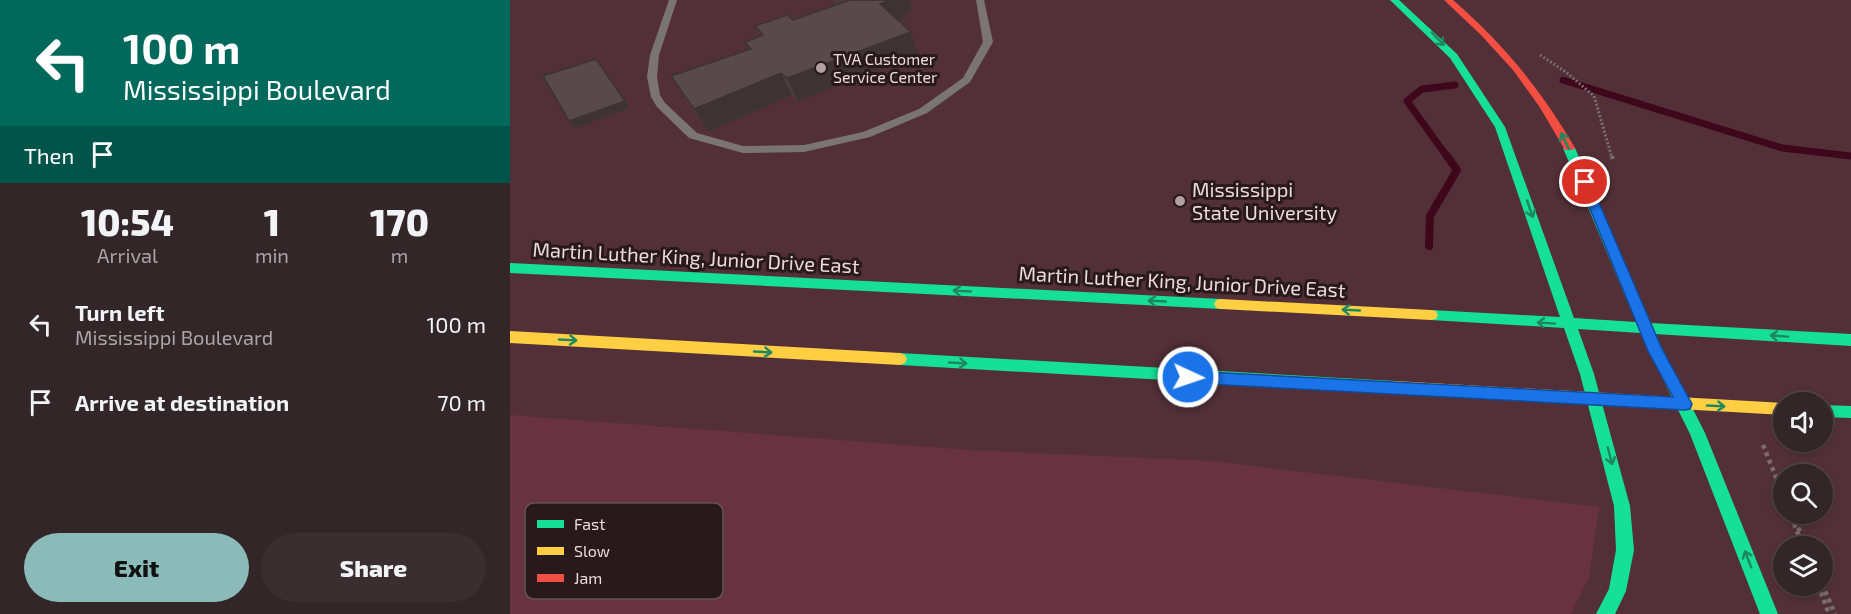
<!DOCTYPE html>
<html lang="en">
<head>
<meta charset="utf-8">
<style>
	:root { --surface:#332629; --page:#3b2e31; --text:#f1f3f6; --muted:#a9a5a8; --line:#4e4346; --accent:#8bbbb9 }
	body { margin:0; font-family:"Exo 2",sans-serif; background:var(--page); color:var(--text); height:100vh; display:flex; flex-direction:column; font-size:22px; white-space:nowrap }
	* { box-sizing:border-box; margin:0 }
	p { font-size:20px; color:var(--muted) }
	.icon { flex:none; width:33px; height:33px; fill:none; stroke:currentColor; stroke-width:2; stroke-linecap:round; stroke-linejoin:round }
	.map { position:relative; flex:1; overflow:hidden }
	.drawer { display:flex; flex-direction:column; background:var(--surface); width:510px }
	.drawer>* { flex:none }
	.top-card { background:#00695c; color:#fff; overflow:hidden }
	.buttons { position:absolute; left:1263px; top:392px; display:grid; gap:12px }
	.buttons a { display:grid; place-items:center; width:60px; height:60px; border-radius:50%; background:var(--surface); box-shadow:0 3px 9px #0003,0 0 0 2px var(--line); font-size:30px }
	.pin { position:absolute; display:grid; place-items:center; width:51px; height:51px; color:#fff; margin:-26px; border:3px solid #fff; border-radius:50%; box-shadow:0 2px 6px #0007 }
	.me { position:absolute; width:66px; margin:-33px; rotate:93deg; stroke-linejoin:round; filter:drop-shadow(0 0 4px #0008) }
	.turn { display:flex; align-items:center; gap:21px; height:126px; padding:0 24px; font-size:27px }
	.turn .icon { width:78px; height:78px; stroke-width:2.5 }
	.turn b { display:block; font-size:42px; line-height:51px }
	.then { display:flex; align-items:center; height:57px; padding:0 24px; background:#0003; gap:12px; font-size:22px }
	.eta { display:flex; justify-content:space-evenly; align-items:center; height:102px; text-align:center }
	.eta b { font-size:36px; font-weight:800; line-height:42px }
	.cta { display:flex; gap:12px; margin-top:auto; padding:12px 24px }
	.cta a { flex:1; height:69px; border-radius:36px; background:var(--accent); color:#111; font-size:24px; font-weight:800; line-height:69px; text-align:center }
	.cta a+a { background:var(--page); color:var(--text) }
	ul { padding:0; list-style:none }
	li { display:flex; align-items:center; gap:18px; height:78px; padding:0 24px }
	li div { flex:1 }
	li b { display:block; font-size:22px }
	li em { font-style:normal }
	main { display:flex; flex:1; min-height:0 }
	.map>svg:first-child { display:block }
	.built { fill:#533038; fill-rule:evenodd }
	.green { fill:#693240 }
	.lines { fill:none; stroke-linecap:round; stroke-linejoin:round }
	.stream-far1 { stroke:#3f071b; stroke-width:7 }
	.stream { stroke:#3f071b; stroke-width:8 }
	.path-far2 { stroke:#786e70; stroke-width:3; stroke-dasharray:2 2; stroke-linecap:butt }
	.path-far1 { stroke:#786e70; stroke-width:4; stroke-dasharray:3 3; stroke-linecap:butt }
	.path { stroke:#786e70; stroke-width:4.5; stroke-dasharray:4 4; stroke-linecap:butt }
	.lane { fill:#7b7475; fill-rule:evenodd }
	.fast { fill:#16e098; fill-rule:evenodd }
	.slow { fill:#ffcf43; fill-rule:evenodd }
	.jam { fill:#f24e42; fill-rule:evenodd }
	.wall { fill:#4b3f41 }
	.shaded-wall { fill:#3d3335 }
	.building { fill:#57494c; stroke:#3d3335; stroke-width:1.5 }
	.oneway { stroke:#1e8660 }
	.route { fill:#1a73e8; stroke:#114b97; stroke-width:1.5 }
	.poi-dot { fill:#b29fa2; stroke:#27191c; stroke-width:2 }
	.labels { text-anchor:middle; stroke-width:6; stroke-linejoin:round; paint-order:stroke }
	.far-poi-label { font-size:16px; fill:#edd9dc; stroke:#27191c; text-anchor:start }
	.poi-label { font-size:20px; fill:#edd9dc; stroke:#27191c; text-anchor:start }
	.street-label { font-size:20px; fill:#edd9dc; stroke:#27191c }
	.key { fill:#27191c; stroke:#625356; stroke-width:1.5 }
	.key-label { font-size:16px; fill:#edd9dc }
</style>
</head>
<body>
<main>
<section class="drawer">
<div class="top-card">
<div class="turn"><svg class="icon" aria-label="left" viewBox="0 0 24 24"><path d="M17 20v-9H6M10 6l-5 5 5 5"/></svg><div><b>100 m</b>Mississippi Boulevard</div></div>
<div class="then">Then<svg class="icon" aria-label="arrive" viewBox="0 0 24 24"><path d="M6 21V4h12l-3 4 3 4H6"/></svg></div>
</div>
<div class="eta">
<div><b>10:54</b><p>Arrival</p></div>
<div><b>1</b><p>min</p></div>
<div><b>170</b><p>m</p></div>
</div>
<ul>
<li><svg class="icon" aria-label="left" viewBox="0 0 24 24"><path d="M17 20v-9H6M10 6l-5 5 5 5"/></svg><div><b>Turn left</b><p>Mississippi Boulevard</p></div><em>100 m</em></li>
<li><svg class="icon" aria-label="arrive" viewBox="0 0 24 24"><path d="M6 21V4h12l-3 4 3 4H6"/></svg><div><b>Arrive at destination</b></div><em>70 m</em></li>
</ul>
<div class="cta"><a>Exit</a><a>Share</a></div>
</section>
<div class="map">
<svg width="1341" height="614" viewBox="0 0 1341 614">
	<rect width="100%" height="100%" fill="#443337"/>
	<path class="built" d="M0 0H1341V614H0ZM1274 402H1312V441H1274ZM1274 474H1312V513H1274ZM1274 546H1312V585H1274Z"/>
	<path class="green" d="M0 415 459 450 702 461 1089 507 1079 577 1061 614H0Z"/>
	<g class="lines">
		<g class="stream-far1">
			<path d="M1053 80 1272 148 1341 156"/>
			<path d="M938 158 897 101 912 89 945 85"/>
		</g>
		<path class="stream" d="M919 246 920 216 947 170 937 156"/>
		<path class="path-far2" d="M1030 55 1056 72 1084 96 1102 158"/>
		<path class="path-far1" d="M1102 156 1103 160"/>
		<g class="path">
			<path d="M1253 445 1274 497"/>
			<path d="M1282 513 1296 546"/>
			<path d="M1284 524 1293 546"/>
			<path d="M1312 584 1325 614"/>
			<path d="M1308 585 1319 614"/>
		</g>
		<path class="lane" d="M159 0H167L149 55 147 77 150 95 155 103 187 133 233 146 294 145 353 132 409 109 453 78 473 42 466 0H474L483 42 460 82 417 113 360 137 294 152 233 153 179 138 147 107 141 97 137 77 140 55Z"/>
		<g class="fast">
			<path d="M880 0H889L947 54 995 127 1064 318 1126 322 1053 148 1059 145 1065 148 1140 323 1341 334V346L1145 334 1195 433 1268 614H1250L1180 434 1130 333 1068 329 1084 374 1120 506 1124 550 1116 591 1105 614H1086L1099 589 1106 550 1104 506 1070 374 1054 328 921 320 916 319 914 315 916 311 921 310 1050 317 985 127 940 58Z"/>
			<path d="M0 263 711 299 716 300 718 304 716 308 711 309 0 273Z"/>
			<path d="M390 353 885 381 890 383 892 387 890 391 885 393 390 365 385 363 383 359 385 355Z"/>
			<path d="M1312 405 1341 406V418L1312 417Z"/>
		</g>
		<g class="slow">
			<path d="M711 299 921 310 926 311 928 315 926 319 921 320 711 309 706 308 704 304 706 300Z"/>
			<path d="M0 331 390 353 395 355 397 359 395 363 390 365 0 343Z"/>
			<path d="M885 381 1274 403V415L885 393 880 391 878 387 880 383Z"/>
		</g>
		<path class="jam" d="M934 0H943C993 43 1032 91 1065 148L1063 150H1055L1029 106 1003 70 971 35Z"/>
	</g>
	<path class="wall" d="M324 0H399L402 11 395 14 396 18 389 21 408 54 288 101 282 95 198 132 175 99 161 76 239 50 235 42 250 36 245 26 283 20 326 5Z"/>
	<g class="shaded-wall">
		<path d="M380 0H399L402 11 395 14 396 18 377 26 370 4Z"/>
		<path d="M401 32 408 54 288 101 277 78Z"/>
		<path d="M271 73 282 95 198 132 184 109Z"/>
		<path d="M115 101 119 108 65 128 59 121Z"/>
	</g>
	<g class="building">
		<path d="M340 0H380L370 4 401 32 277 78 271 73 184 109 161 76 241 49 235 42 253 35 245 26 277 15 283 20Z"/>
		<path d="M86 59 115 101 59 121 33 76Z"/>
	</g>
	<defs><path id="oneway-shaft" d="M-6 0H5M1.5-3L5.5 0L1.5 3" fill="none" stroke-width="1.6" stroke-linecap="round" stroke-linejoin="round" transform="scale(1.5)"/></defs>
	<g class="oneway">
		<use href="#oneway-shaft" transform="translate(928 39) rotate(46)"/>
		<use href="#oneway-shaft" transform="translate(1055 141) rotate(-116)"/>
		<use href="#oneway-shaft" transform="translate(1020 209) rotate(71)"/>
		<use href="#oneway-shaft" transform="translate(452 291) rotate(-177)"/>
		<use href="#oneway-shaft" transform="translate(647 301) rotate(-177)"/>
		<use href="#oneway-shaft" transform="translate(841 310) rotate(-177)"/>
		<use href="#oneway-shaft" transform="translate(1036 323) rotate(-176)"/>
		<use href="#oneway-shaft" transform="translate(1269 336) rotate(-176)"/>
		<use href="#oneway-shaft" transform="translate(58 340) rotate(3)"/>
		<use href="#oneway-shaft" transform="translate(253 352) rotate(3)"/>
		<use href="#oneway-shaft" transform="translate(448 363) rotate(3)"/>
		<use href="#oneway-shaft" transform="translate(1206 406) rotate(3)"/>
		<use href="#oneway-shaft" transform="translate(1100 456) rotate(75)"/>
		<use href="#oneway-shaft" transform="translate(1238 559) rotate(-111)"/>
	</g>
	<path class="route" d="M1075 178 1080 182 1152 349 1182 404 1180 409 1175 410 678 383 670 377 678 371 1163 397 1138 351 1069 182Z"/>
	<g class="poi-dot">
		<circle cx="311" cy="68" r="6"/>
		<circle cx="670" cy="201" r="6"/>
	</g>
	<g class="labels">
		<g class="far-poi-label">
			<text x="323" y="65">TVA Customer<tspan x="323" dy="18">Service Center</tspan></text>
		</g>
		<g class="poi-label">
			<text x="682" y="197">Mississippi<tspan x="682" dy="23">State University</tspan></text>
		</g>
		<g class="street-label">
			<text transform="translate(186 258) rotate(3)" y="7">Martin Luther King, Junior Drive East</text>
			<text transform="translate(672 282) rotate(3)" y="7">Martin Luther King, Junior Drive East</text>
		</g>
	</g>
	<rect x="15" y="503" width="198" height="96" rx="9" class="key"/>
	<rect x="27" y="520" width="27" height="8" fill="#16e098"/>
	<rect x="27" y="547" width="27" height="8" fill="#ffcf43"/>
	<rect x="27" y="574" width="27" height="8" fill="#f24e42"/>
	<g class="key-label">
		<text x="64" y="530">Fast</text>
		<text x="64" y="557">Slow</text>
		<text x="64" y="584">Jam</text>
	</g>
</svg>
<div class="buttons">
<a><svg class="icon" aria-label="sound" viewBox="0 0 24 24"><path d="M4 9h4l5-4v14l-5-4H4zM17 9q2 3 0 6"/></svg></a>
<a><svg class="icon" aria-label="search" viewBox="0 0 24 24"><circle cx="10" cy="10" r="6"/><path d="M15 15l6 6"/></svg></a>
<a><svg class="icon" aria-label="layers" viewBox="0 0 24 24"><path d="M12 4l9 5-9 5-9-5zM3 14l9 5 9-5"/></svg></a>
</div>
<div class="pin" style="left:1075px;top:182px;background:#d93025"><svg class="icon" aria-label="arrive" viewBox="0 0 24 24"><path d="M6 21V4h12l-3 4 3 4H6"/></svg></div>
<svg class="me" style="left:678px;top:377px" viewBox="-20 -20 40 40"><circle r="17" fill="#1a73e8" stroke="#fff" stroke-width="3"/><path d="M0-11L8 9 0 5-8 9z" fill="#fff"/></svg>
</div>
</main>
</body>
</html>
